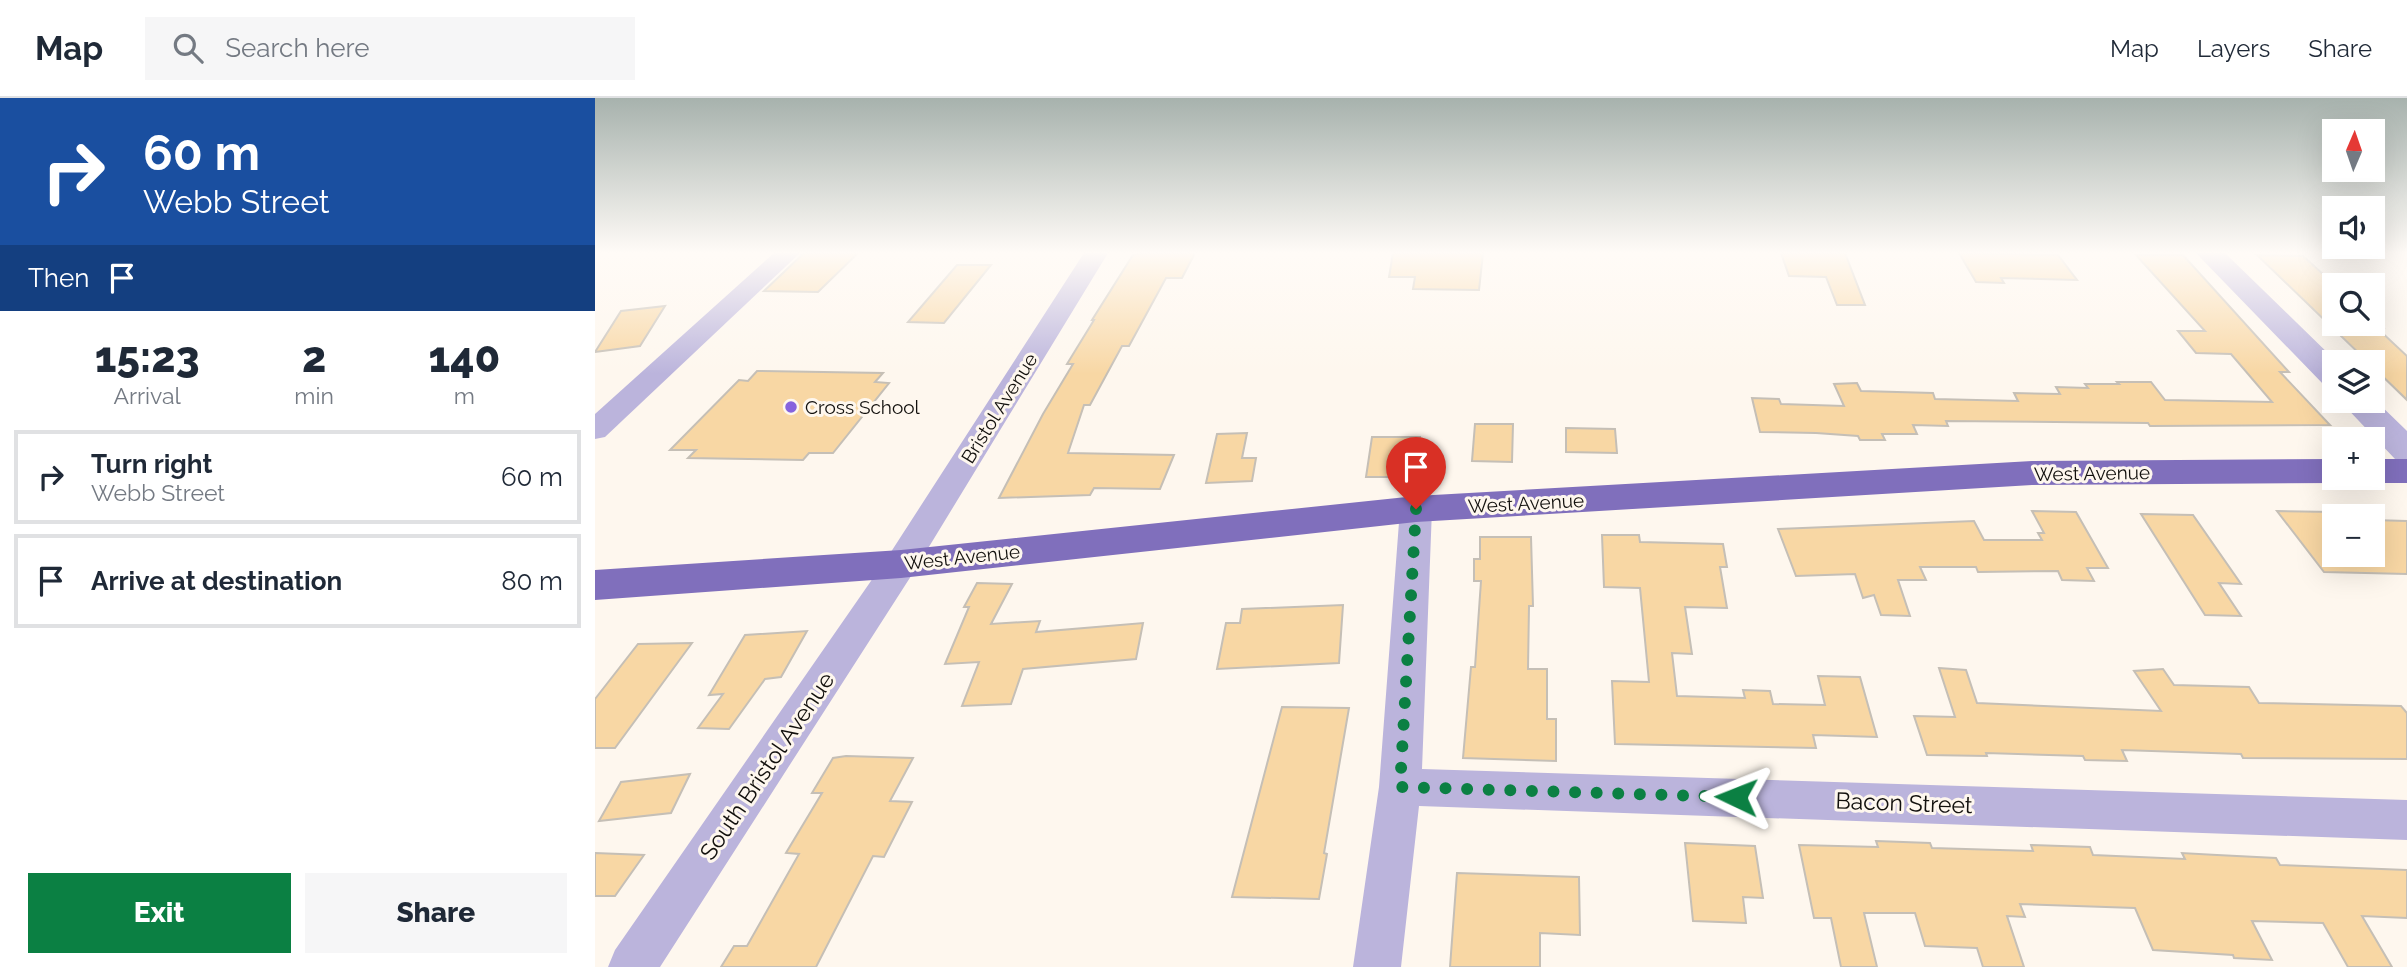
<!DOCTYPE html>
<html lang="en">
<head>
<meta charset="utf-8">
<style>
	:root { --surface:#fff; --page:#f6f6f7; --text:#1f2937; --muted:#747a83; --line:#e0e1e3; --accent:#0b8043 }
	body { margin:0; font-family:Raleway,sans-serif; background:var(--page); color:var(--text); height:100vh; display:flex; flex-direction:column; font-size:26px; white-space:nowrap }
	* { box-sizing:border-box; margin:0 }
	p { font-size:23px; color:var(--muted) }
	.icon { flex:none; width:38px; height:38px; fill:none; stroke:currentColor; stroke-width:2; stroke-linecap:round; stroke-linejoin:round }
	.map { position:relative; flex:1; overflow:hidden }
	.panel { display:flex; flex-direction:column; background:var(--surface); width:595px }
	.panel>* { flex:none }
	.hud { background:#1a4fa0; color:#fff; overflow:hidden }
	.needle { width:46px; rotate:2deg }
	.tools { position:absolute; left:1727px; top:21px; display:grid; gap:14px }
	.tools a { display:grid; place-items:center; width:63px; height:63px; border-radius:0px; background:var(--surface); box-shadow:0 7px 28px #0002; font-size:35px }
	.pin { position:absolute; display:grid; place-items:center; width:60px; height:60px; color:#fff; margin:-72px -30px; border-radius:50% 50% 50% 0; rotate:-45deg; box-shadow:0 0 7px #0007 }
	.pin .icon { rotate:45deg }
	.me { position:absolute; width:77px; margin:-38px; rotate:272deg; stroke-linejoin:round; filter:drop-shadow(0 0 5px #0008) }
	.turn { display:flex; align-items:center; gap:24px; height:147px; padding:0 28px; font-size:32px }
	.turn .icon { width:91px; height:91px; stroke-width:2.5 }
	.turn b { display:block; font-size:49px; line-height:60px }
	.then { display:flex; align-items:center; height:66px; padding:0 28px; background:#0003; gap:14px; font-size:26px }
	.eta { display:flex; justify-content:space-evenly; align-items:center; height:119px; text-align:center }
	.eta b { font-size:42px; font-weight:800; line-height:49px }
	.action { display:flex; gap:14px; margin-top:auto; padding:14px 28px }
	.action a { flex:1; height:80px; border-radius:0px; background:var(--accent); color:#fff; font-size:28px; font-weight:800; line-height:80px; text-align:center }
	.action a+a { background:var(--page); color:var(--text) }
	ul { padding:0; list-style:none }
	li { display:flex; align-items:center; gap:21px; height:94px; margin:0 14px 10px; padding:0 14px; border:4px solid var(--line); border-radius:0px }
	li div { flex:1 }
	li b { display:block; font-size:26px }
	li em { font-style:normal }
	header { display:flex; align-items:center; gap:42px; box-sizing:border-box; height:98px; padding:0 35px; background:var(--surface); border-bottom:2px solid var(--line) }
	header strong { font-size:33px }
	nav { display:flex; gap:38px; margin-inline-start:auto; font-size:24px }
	.search { width:490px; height:63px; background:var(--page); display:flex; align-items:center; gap:18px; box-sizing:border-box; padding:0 24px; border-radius:0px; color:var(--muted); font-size:26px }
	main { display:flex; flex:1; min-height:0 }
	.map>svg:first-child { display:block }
	.building { fill:#f8d7a4; stroke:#c5bfb6; stroke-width:2 }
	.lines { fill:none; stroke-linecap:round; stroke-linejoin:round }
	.minor { fill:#bbb4dc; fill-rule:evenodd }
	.tertiary { fill:#bbb4dc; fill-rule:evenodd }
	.trunk { fill:#806fbc; fill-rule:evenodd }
	.route { stroke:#0b8043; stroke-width:12; stroke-dasharray:0 21.6 }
	.poi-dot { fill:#8663de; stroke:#fef7ee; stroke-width:2.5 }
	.labels { text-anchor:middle; stroke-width:6; stroke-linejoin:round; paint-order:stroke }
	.poi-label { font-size:19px; fill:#12100d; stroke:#fef7ee; text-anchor:start }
	.street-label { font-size:19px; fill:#12100d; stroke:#fef7ee }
	.near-street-label { font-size:23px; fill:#12100d; stroke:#fef7ee }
</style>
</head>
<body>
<header>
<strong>Map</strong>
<div class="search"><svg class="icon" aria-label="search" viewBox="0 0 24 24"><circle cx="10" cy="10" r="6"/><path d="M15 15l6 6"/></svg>Search here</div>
<nav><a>Map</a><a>Layers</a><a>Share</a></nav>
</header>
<main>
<section class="panel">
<div class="hud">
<div class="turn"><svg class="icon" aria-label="right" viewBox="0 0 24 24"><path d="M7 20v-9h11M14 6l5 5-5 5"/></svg><div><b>60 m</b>Webb Street</div></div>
<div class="then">Then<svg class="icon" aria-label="arrive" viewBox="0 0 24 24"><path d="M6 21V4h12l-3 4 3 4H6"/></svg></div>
</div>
<div class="eta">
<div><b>15:23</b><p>Arrival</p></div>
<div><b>2</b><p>min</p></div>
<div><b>140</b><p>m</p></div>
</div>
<ul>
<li><svg class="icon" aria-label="right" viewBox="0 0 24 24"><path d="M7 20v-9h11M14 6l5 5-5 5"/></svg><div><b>Turn right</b><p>Webb Street</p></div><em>60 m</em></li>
<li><svg class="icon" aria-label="arrive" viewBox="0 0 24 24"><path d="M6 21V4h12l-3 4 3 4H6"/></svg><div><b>Arrive at destination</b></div><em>80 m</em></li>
</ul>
<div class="action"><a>Exit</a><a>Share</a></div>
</section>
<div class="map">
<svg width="1812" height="869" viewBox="0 0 1812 869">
	<rect width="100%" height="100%" fill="#fef7ee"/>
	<g class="building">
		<path d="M209 155H263L223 194 169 193Z"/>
		<path d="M547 155H600L587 180H571L534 248H527L495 307H489L473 355 579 357 565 391 499 390 495 397 404 400 448 316 478 266H472L499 222H497L538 157Z"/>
		<path d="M798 155H888L884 192 818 191 820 179H794Z"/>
		<path d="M1186 155H1250L1270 207H1242L1231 179 1194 178Z"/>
		<path d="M1364 155 1463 157 1482 182 1406 180 1409 185 1381 184Z"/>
		<path d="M1541 157H1588L1694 274H1685L1735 327 1555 328 1553 325 1351 323 1353 328 1318 327 1322 336H1287L1290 342H1265L1263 338 1221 335 1165 334 1157 300 1184 301 1186 306 1249 308 1239 286 1262 285 1266 293 1338 295 1340 301 1423 303 1419 295 1465 296 1461 289 1493 290 1490 286H1524L1522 284H1556L1570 302 1677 304 1636 256 1601 255 1583 233H1610Z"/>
		<path d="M1662 157 1708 158 1740 187V226H1778V221L1788 230H1782L1812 258V302L1778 269V264H1773Z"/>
		<path d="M362 167H396L349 225 313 224Z"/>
		<path d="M70 208 45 248 0 254 26 213Z"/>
		<path d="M162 273 288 275 280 284 294 285 238 355H214L208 362 93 360 101 352H75L144 282 153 283Z"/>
		<path d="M880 326H918L917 364 877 363Z"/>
		<path d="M971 330 1020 331 1022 355 971 354Z"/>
		<path d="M652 335 647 360H661L657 383 611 385 622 336Z"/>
		<path d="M777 339H825L823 370 809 371 808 379H771Z"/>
		<path d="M1437 413 1481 414 1513 470H1492L1499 483 1467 482 1463 473 1383 474 1381 469H1325L1331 482H1303L1315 518 1286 517 1279 497 1268 500 1260 476 1201 478 1183 431 1379 423 1389 442H1447L1443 435H1449Z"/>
		<path d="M1682 413 1738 414 1742 418 1740 457H1778V422L1812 423V476L1729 474Z"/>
		<path d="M1546 416 1598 417 1646 486 1624 485 1646 518 1610 517Z"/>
		<path d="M1007 437H1044L1045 444 1128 446 1132 469H1125L1132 510 1090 509 1097 556 1077 555 1082 598 1150 600 1148 592 1175 593 1178 606 1230 607 1223 578 1265 579 1282 639 1218 637 1221 650 1020 646 1017 583 1054 584 1045 490 1009 489Z"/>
		<path d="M885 439H936L938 508H934L933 571H952V621H961V663L868 660 876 569H880L886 483H879V461H885Z"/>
		<path d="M382 485 417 486 396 526 445 523 441 534 548 525 541 561 428 571 416 606 367 608 384 564 350 566 374 509H369Z"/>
		<path d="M748 507 744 565 622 571 631 525H645L647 511Z"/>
		<path d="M212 533 186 579 170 581 134 631 103 630 128 596 114 597 150 537Z"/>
		<path d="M97 545 20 650H0V601L43 546Z"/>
		<path d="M1344 570 1371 572 1382 605 1566 613 1539 573 1568 571 1579 587 1654 589 1664 605 1806 608 1812 615V661L1648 660 1646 656 1527 652 1532 663 1490 662 1488 658 1391 655 1392 658 1332 657 1319 618 1360 619Z"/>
		<path d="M687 609 754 610 729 755 732 756 724 801 637 799Z"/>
		<path d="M251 658 318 660 295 703 317 704 289 759 278 758 221 869H126L139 848H152L204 756 191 755 227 695H217L238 660Z"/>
		<path d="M95 676 76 715 4 723 26 684Z"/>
		<path d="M1281 743 1335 745 1337 750 1438 753 1436 747 1495 749 1498 757 1590 761 1587 755 1622 757 1681 760 1685 767 1812 772V820L1767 818 1797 869H1753L1728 825 1657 823 1677 862 1639 860 1638 857 1558 852 1540 810 1425 806 1430 819 1412 818 1429 869H1388L1382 850 1330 848 1320 815H1269L1282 869H1246L1236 820H1219L1204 747 1283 749Z"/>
		<path d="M1090 745 1160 748 1168 800 1148 799 1151 825 1098 823Z"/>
		<path d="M0 755 49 757 20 798H0Z"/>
		<path d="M862 775 984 779 985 837 945 835V869H855Z"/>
	</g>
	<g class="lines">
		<g class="minor">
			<path d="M179 155H205L10 339 0 341V316Z"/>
			<path d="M489 155H513L318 475 65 869H13L20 852 294 457Z"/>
			<path d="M821 400 832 403 837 411 827 671 1812 702V742L824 708 806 869H758L784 689 805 411 810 403Z"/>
		</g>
		<g class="tertiary">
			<path d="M1601 155H1630L1742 264H1740V290L1729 287Z"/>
			<path d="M1778 300 1812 333V364L1800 361 1745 303H1778Z"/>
		</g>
		<g class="trunk">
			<path d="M1740 361V380L1753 381 1740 385 1437 387 821 424 306 480 0 502V472L306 452 821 398 1437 363Z"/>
			<path d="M1778 361H1812V385H1778L1765 381 1778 380Z"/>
		</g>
	</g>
	<linearGradient id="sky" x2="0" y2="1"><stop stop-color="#a7b2ad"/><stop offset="0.56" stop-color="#fffbf7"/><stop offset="1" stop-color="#fffbf7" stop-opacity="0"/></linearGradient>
	<rect width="1812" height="276" fill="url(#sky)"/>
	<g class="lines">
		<path class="route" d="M821 411 805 689 1141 699"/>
	</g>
	<circle class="poi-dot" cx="196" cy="309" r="7"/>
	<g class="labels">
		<g class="poi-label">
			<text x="210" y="316">Cross School</text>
		</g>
		<g class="street-label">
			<text transform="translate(404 310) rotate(-58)" y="7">Bristol Avenue</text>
			<text transform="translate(1497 375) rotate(-1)" y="7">West Avenue</text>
			<text transform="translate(931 405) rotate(-3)" y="7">West Avenue</text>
			<text transform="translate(367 459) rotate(-6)" y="7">West Avenue</text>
		</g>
		<g class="near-street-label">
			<text transform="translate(172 668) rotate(-56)" y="8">South Bristol Avenue</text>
			<text transform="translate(1309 705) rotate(2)" y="8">Bacon Street</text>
		</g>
	</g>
</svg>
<div class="tools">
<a><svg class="needle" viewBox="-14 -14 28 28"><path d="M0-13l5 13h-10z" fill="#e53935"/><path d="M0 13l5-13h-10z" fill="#747a83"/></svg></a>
<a><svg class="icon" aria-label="sound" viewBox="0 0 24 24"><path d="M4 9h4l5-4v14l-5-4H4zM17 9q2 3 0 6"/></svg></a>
<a><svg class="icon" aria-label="search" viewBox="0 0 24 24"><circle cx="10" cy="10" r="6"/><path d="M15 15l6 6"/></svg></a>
<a><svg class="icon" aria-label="layers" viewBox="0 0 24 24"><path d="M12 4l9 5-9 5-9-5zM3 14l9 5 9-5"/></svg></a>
<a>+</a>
<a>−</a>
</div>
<div class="pin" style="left:821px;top:411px;background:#d93025"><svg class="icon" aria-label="arrive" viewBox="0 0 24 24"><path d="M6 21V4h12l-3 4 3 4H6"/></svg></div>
<svg class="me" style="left:1141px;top:699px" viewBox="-20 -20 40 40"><path d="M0-17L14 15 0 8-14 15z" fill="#0b8043" stroke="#fff" stroke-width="4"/></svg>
</div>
</main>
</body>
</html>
